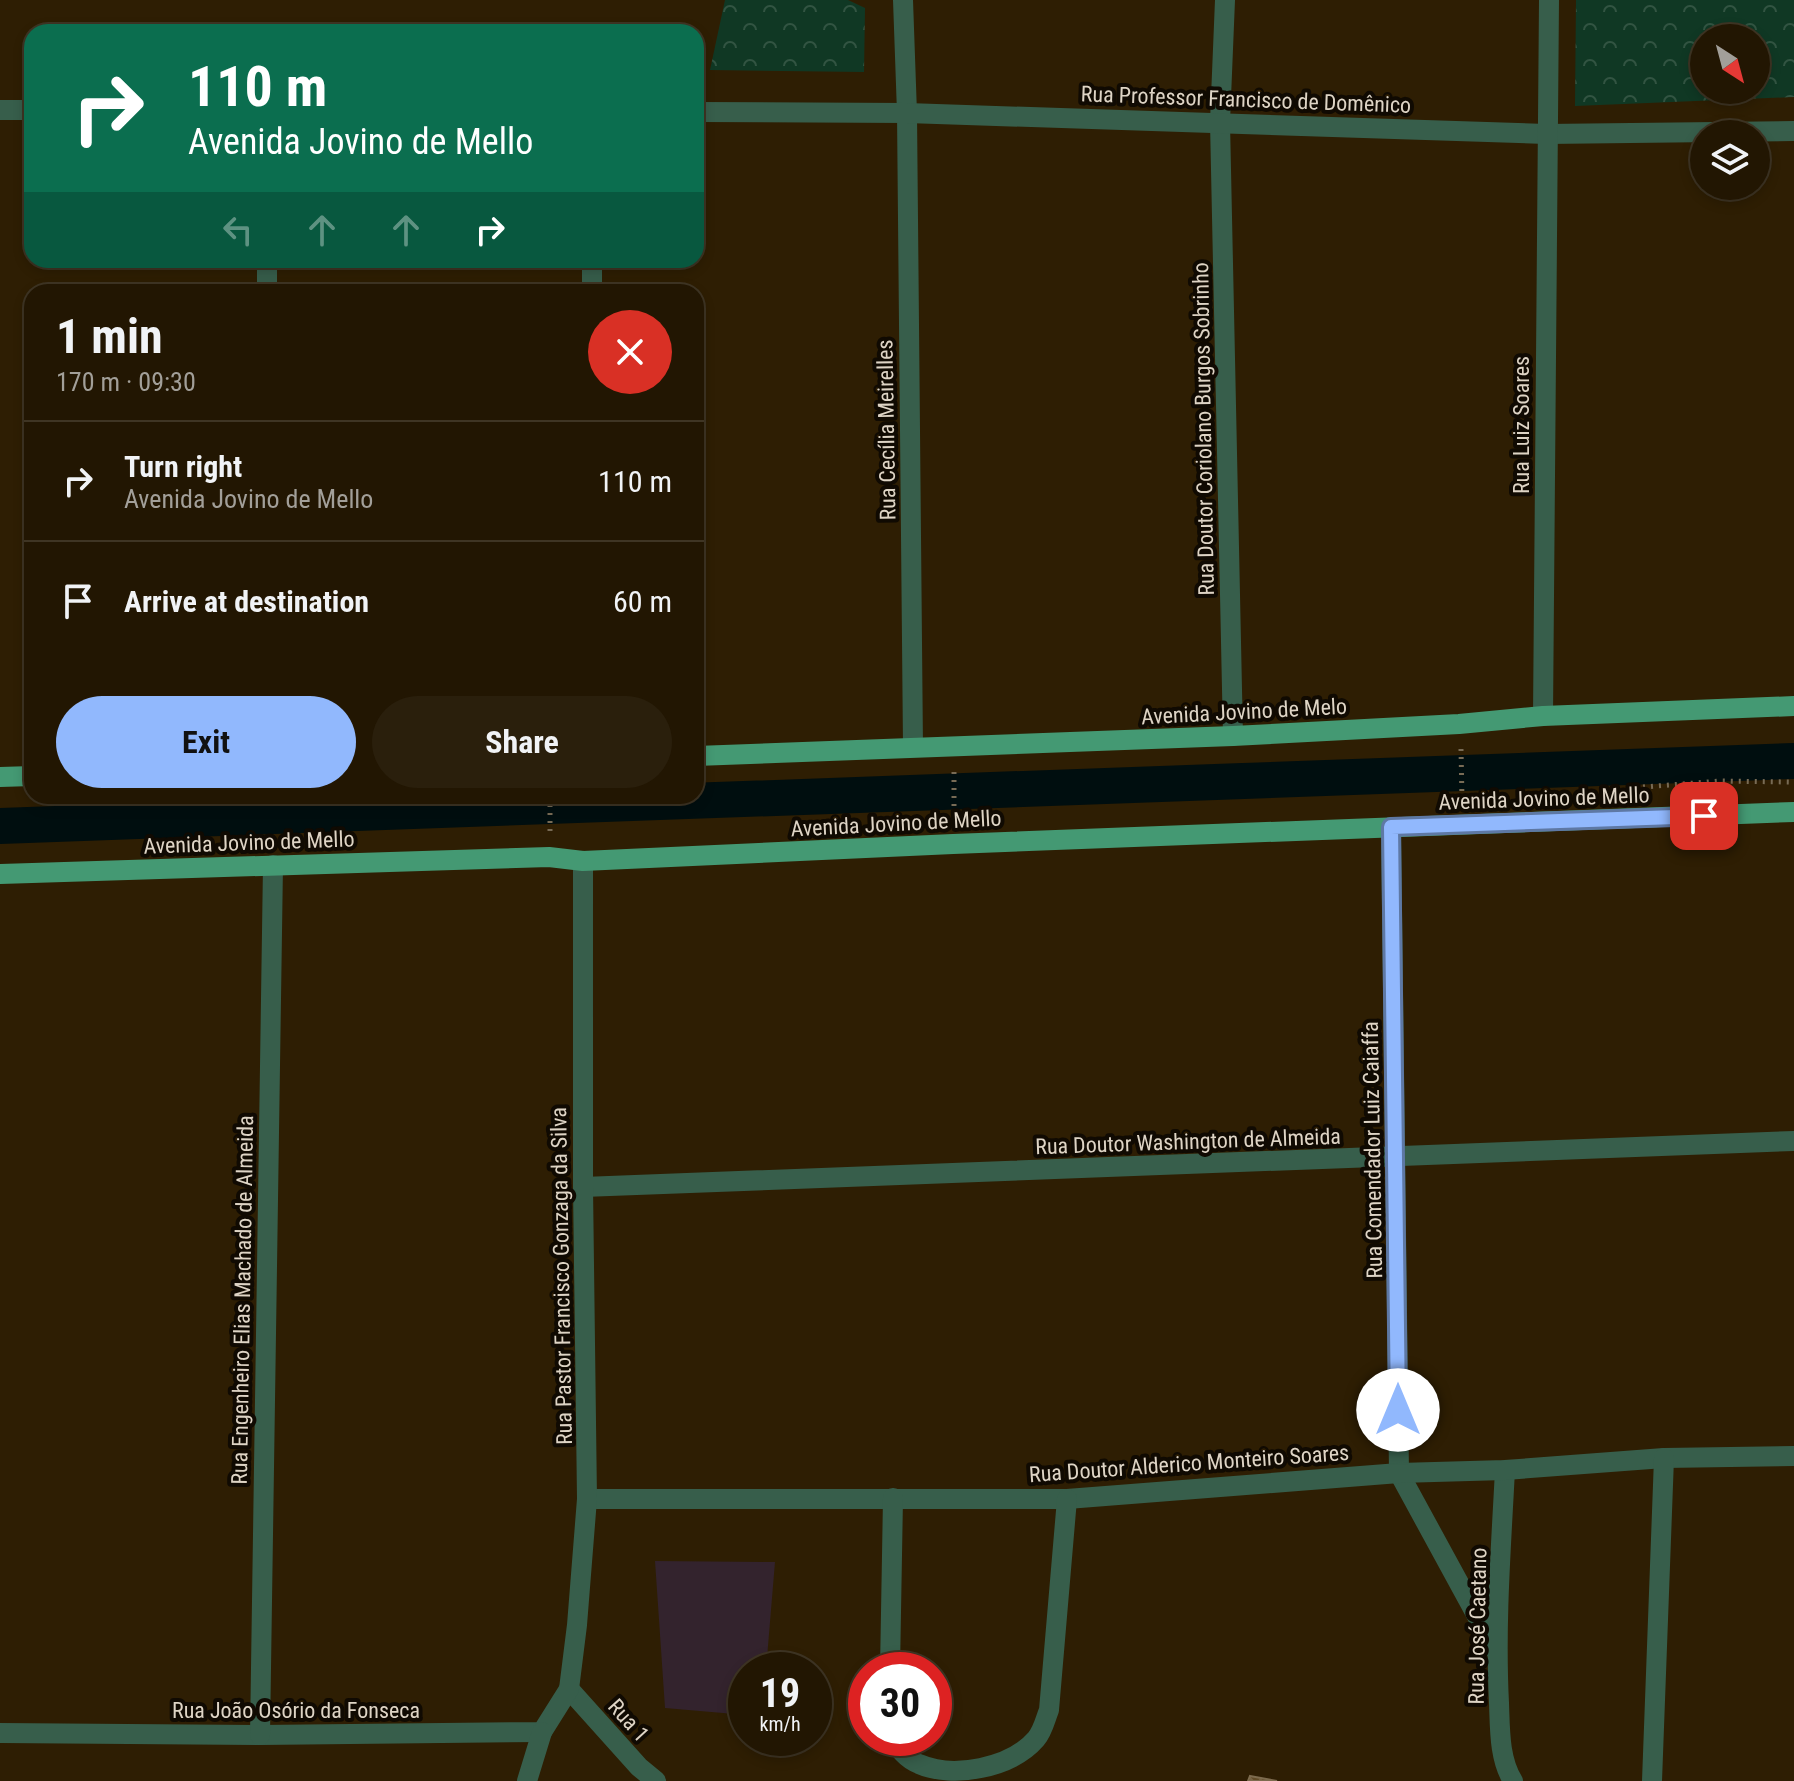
<!DOCTYPE html>
<html lang="en">
<head>
<meta charset="utf-8">
<style>
	:root { --surface:#221602; --page:#2a1f0c; --text:#f1f3f6; --muted:#a29f99; --line:#3f3524; --accent:#91b8fd }
	body { margin:0; font-family:"Roboto Condensed",sans-serif; background:var(--page); color:var(--text); height:100vh; display:flex; flex-direction:column; font-size:30px; white-space:nowrap }
	* { box-sizing:border-box; margin:0 }
	p { font-size:26px; color:var(--muted) }
	.icon { flex:none; width:44px; height:44px; fill:none; stroke:currentColor; stroke-width:2; stroke-linecap:round; stroke-linejoin:round }
	.map { position:relative; flex:1; overflow:hidden }
	.drawer { position:absolute; left:24px; top:284px; width:680px; height:520px; display:flex; flex-direction:column; background:var(--surface); border-radius:24px; box-shadow:0 4px 12px #0003,0 0 0 2px var(--line) }
	.drawer>* { flex:none }
	.guide { position:absolute; left:24px; top:24px; width:680px; height:244px; border-radius:24px; box-shadow:0 4px 12px #0003,0 0 0 2px var(--line); background:#0b6e4f; color:#fff; overflow:hidden }
	.needle { width:52px; rotate:144deg }
	.buttons { position:absolute; left:1690px; top:24px; display:grid; gap:16px }
	.buttons a { display:grid; place-items:center; width:80px; height:80px; border-radius:50%; background:var(--surface); box-shadow:0 4px 12px #0003,0 0 0 2px var(--line); font-size:40px }
	.speed { position:absolute; left:728px; top:1652px; display:flex; gap:16px; font-size:40px; font-weight:700; text-align:center }
	.speed>* { display:grid; place-content:center; width:104px; height:104px; border-radius:50%; background:var(--surface); box-shadow:0 4px 12px #0003,0 0 0 2px var(--line); line-height:1 }
	.speed small { font-size:20px; font-weight:400 }
	.speed .limit { border:12px solid #d22; background:#fff; color:#111 }
	.pin { position:absolute; display:grid; place-items:center; width:68px; height:68px; color:#fff; margin:-34px; border-radius:16px; box-shadow:0 4px 12px #0006 }
	.me { position:absolute; width:88px; margin:-44px; rotate:0deg; stroke-linejoin:round; filter:drop-shadow(0 0 6px #0008) }
	.turn { display:flex; align-items:center; gap:28px; height:168px; padding:0 32px; font-size:36px }
	.turn .icon { width:104px; height:104px; stroke-width:2.5 }
	.turn b { display:block; font-size:56px; line-height:68px }
	.lanes { display:flex; align-items:center; height:76px; padding:0 32px; background:#0003; justify-content:center; gap:40px; direction:ltr }
	.lanes .off { opacity:.35 }
	.round { display:grid; place-items:center; flex:none; width:84px; height:84px; border-radius:42px; background:var(--page) }
	.head { display:flex; align-items:center; justify-content:space-between; height:136px; padding:0 32px }
	h1 { font-size:48px; font-weight:700; line-height:60px }
	.primary-button { display:flex; gap:16px; margin-top:auto; padding:16px 32px }
	.primary-button a { flex:1; height:92px; border-radius:48px; background:var(--accent); color:#111; font-size:32px; font-weight:700; line-height:92px; text-align:center }
	.primary-button a+a { background:var(--page); color:var(--text) }
	ul { padding:0; list-style:none }
	li { display:flex; align-items:center; gap:24px; height:120px; padding:0 32px; border-top:2px solid var(--line) }
	li div { flex:1 }
	li b { display:block; font-size:30px }
	li em { font-style:normal }
	.map>svg:first-child { display:block }
	.education { fill:#33232d }
	.forest { fill:url(#forest-crowns); fill-rule:evenodd }
	.lines { fill:none; stroke-linecap:round; stroke-linejoin:round }
	.canal { stroke:#000e0f; stroke-width:36 }
	.building { fill:url(#building-cross-hatch); stroke:#7d6b4e; stroke-width:2 }
	.path { stroke:#786b55; stroke-width:5; stroke-dasharray:2 6; stroke-linecap:butt }
	.minor { stroke:#375e4b; stroke-width:20 }
	.major { stroke:#449973; stroke-width:20 }
	.route-casing { stroke:#5e78a4; stroke-width:20 }
	.route { stroke:#91b8fd; stroke-width:14 }
	.labels { text-anchor:middle; stroke-width:8; stroke-linejoin:round; paint-order:stroke }
	.street-label { font-size:22px; fill:#ded4c5; stroke:#100a02 }
</style>
</head>
<body>
<div class="map">
<svg width="1794" height="1781" viewBox="0 0 1794 1781">
	<defs>
		<pattern id="forest-crowns" width="20" height="18" patternUnits="userSpaceOnUse" patternTransform="scale(2)"><rect width="20" height="18" fill="#103824"/><path d="M2 6a3 3 0 1 1 6 0M12 15a3 3 0 1 1 6 0" fill="none" stroke="#325442"/></pattern>
		<pattern id="building-cross-hatch" width="8" height="8" patternUnits="userSpaceOnUse" patternTransform="scale(2)"><rect width="8" height="8" fill="#614b27"/><path d="M0 0l8 8M0 8l8-8" fill="none" stroke="#776445"/></pattern>
	</defs>
	<rect width="100%" height="100%" fill="#2e1e03"/>
	<path class="education" d="M655 1561 775 1562 766 1670H746V1715L665 1708Z"/>
	<g class="forest">
		<path d="M725 0H848L865 8 864 72 710 70Z"/>
		<path d="M1576 0H1794V97L1575 106ZM1704 38H1756V90H1704Z"/>
	</g>
	<g class="lines">
		<path class="canal" d="M0 826 1794 761"/>
	</g>
	<path class="building" d="M1250 1776 1277 1781H1248Z"/>
	<g class="lines">
		<g class="path">
			<path d="M1461 749 1462 799"/>
			<path d="M954 772V818"/>
			<path d="M1643 787 1721 781 1789 782"/>
			<path d="M550 831V796"/>
		</g>
		<g class="minor">
			<path d="M903 0 907 113 913 747"/>
			<path d="M1225 0 1220 122 1233 736"/>
			<path d="M0 110H32"/>
			<path d="M696 112 907 113 1546 134 1794 131"/>
			<path d="M267 260V292"/>
			<path d="M592 292V260"/>
			<path d="M1543 716 1549 0"/>
			<path d="M1391 827 1399 1473 1496 1651"/>
			<path d="M583 1187 1794 1141"/>
			<path d="M1505 1470C1501 1548 1495 1625 1499 1703 1500 1728 1499 1759 1513 1781"/>
			<path d="M587 1499H1067L1399 1473 1505 1470 1664 1458 1794 1456"/>
			<path d="M890 1670 893 1498"/>
			<path d="M569 1689 639 1767 656 1781"/>
			<path d="M0 1733 260 1735 542 1732 569 1689 577 1625 587 1499 583 1187V861"/>
			<path d="M260 1735 273 865"/>
			<path d="M892 1738C899 1749 906 1759 919 1764 953 1779 1011 1768 1036 1739 1043 1731 1045 1720 1049 1710L1067 1499"/>
			<path d="M527 1781 542 1732"/>
			<path d="M1652 1781 1664 1458"/>
		</g>
		<g class="major">
			<path d="M696 756 1233 736 1459 724 1543 716 1794 706"/>
			<path d="M0 777 32 776"/>
			<path d="M0 874 549 857 583 861 953 844 1794 812"/>
		</g>
	</g>
	<g class="lines">
		<g class="route-casing">
			<path id="route" d="M1398 1410 1391 827 1704 816"/>
		</g>
		<use href="#route" class="route"/>
	</g>
	<g class="labels">
		<g class="street-label">
			<text transform="translate(1246 99) rotate(2)" y="8">Rua Professor Francisco de Domênico</text>
			<text transform="translate(1521 425) rotate(-90)" y="8">Rua Luiz Soares</text>
			<text transform="translate(1203 429) rotate(-91)" y="8">Rua Doutor Coriolano Burgos Sobrinho</text>
			<text transform="translate(886 430) rotate(-91)" y="8">Rua Cecília Meirelles</text>
			<text transform="translate(1244 711) rotate(-3)" y="8">Avenida Jovino de Melo</text>
			<text transform="translate(1544 798) rotate(-2)" y="8">Avenida Jovino de Mello</text>
			<text transform="translate(896 823) rotate(-3)" y="8">Avenida Jovino de Mello</text>
			<text transform="translate(249 842) rotate(-2)" y="8">Avenida Jovino de Mello</text>
			<text transform="translate(1188 1141) rotate(-2)" y="8">Rua Doutor Washington de Almeida</text>
			<text transform="translate(1372 1150) rotate(-91)" y="8">Rua Comendador Luiz Caiaffa</text>
			<text transform="translate(561 1276) rotate(-91)" y="8">Rua Pastor Francisco Gonzaga da Silva</text>
			<text transform="translate(242 1300) rotate(-89)" y="8">Rua Engenheiro Elias Machado de Almeida</text>
			<text transform="translate(1189 1463) rotate(-4)" y="8">Rua Doutor Alderico Monteiro Soares</text>
			<text transform="translate(1477 1626) rotate(-89)" y="8">Rua José Caetano</text>
			<text x="296" y="1718">Rua João Osório da Fonseca</text>
			<text transform="translate(629 1720) rotate(48)" y="8">Rua 1</text>
		</g>
	</g>
</svg>
<div class="buttons">
<a><svg class="needle" viewBox="-14 -14 28 28"><path d="M0-13l5 13h-10z" fill="#e53935"/><path d="M0 13l5-13h-10z" fill="#a29f99"/></svg></a>
<a><svg class="icon" aria-label="layers" viewBox="0 0 24 24"><path d="M12 4l9 5-9 5-9-5zM3 14l9 5 9-5"/></svg></a>
</div>
<div class="speed"><div>19<small>km/h</small></div><div class="limit">30</div></div>
<div class="pin" style="left:1704px;top:816px;background:#d93025"><svg class="icon" aria-label="arrive" viewBox="0 0 24 24"><path d="M6 21V4h12l-3 4 3 4H6"/></svg></div>
<svg class="me" style="left:1398px;top:1410px" viewBox="-20 -20 40 40"><circle r="19" fill="#fff"/><path d="M0-13L10 11 0 6-10 11z" fill="#91b8fd"/></svg>
<div class="guide">
<div class="turn"><svg class="icon" aria-label="right" viewBox="0 0 24 24"><path d="M7 20v-9h11M14 6l5 5-5 5"/></svg><div><b>110 m</b>Avenida Jovino de Mello</div></div>
<div class="lanes"><svg class="icon off" aria-label="left" viewBox="0 0 24 24"><path d="M17 20v-9H6M10 6l-5 5 5 5"/></svg><svg class="icon off" aria-label="ahead" viewBox="0 0 24 24"><path d="M12 20V5M6 11l6-6 6 6"/></svg><svg class="icon off" aria-label="ahead" viewBox="0 0 24 24"><path d="M12 20V5M6 11l6-6 6 6"/></svg><svg class="icon" aria-label="right" viewBox="0 0 24 24"><path d="M7 20v-9h11M14 6l5 5-5 5"/></svg></div>
</div>
<section class="drawer">
<div class="head"><div><h1>1 min</h1><p>170 m · 09:30</p></div><a class="round" style="background:#d93025;color:#fff"><svg class="icon" aria-label="close" viewBox="0 0 24 24"><path d="M6 6l12 12M18 6L6 18"/></svg></a></div>
<ul>
<li><svg class="icon" aria-label="right" viewBox="0 0 24 24"><path d="M7 20v-9h11M14 6l5 5-5 5"/></svg><div><b>Turn right</b><p>Avenida Jovino de Mello</p></div><em>110 m</em></li>
<li><svg class="icon" aria-label="arrive" viewBox="0 0 24 24"><path d="M6 21V4h12l-3 4 3 4H6"/></svg><div><b>Arrive at destination</b></div><em>60 m</em></li>
</ul>
<div class="primary-button"><a>Exit</a><a>Share</a></div>
</section>
</div>
</body>
</html>
